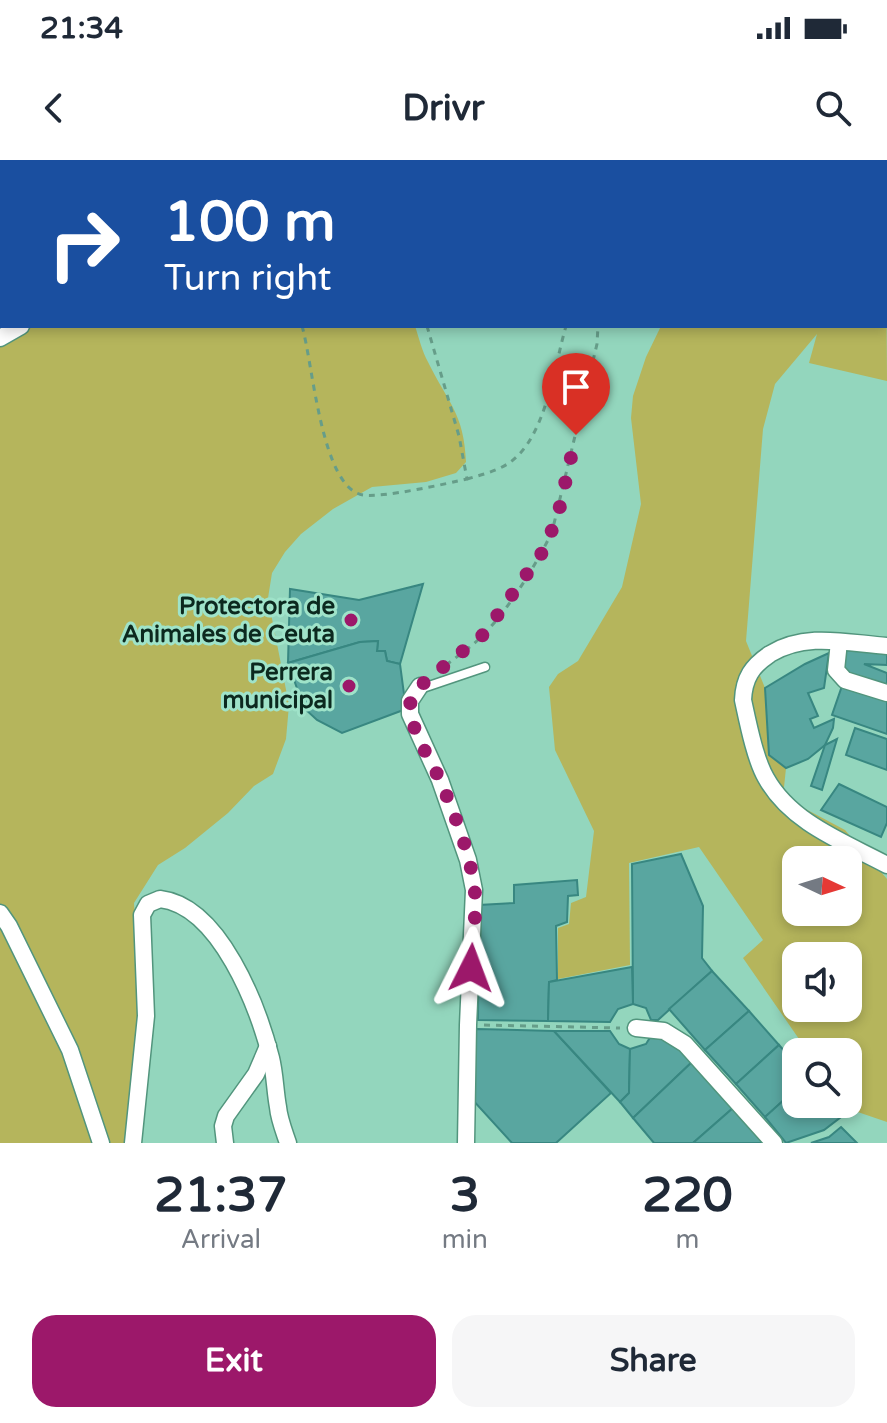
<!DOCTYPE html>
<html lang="en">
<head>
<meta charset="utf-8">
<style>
	:root { --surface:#fff; --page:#f6f6f7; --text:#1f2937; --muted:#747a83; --accent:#9c186a }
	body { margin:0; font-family:"Varela Round",sans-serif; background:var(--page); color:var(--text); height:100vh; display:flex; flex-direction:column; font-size:30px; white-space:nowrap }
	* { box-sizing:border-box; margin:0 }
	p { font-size:26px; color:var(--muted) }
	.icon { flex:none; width:44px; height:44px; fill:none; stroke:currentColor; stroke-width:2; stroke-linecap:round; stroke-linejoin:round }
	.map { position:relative; height:983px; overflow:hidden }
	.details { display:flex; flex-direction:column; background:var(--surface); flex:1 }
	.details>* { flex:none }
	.banner { position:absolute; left:0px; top:0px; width:888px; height:168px; box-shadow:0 4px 12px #0003; background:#1a4fa0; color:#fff; overflow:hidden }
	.needle { width:52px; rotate:94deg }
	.controls { position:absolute; left:782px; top:686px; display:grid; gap:16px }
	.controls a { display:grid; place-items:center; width:80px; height:80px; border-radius:16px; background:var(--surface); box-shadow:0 4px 12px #0003; font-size:40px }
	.pin { position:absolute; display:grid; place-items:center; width:68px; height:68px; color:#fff; margin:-82px -34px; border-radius:50% 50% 50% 0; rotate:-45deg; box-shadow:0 0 8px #0007 }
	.pin .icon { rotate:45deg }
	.me { position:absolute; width:88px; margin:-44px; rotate:3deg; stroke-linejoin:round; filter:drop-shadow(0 0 6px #0008) }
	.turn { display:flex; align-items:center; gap:28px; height:168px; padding:0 32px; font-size:36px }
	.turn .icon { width:104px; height:104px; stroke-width:2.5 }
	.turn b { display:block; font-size:56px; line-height:68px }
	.eta { display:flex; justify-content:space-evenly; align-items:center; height:136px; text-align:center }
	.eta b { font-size:48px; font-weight:700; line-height:56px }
	.cta { display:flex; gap:16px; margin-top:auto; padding:16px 32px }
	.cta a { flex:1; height:92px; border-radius:24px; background:var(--accent); color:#fff; font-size:32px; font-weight:700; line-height:92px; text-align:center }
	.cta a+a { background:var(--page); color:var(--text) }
	.status { display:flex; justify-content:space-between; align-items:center; height:56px; padding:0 40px; background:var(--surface); direction:ltr }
	.status svg { height:22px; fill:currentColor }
	header { display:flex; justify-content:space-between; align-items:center; height:104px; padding:0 32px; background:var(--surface); font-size:36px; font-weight:700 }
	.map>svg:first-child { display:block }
	.green { fill:#b5b55c; fill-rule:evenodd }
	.water { fill:#49a3c8 }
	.building { fill:#59a6a0; stroke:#388781; stroke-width:2 }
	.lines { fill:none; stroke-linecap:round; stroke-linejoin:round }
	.lane-casing { stroke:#52957d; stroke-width:11 }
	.street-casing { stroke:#52957d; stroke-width:19 }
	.path { stroke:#669d89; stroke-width:3; stroke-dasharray:6 6; stroke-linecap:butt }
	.lane { stroke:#fff; stroke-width:8 }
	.street { stroke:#fff; stroke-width:16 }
	.route { stroke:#9c186a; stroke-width:14; stroke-dasharray:0 25.2 }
	.poi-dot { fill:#9c186a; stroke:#9fe3c9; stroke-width:3 }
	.labels { text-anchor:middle; stroke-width:6; stroke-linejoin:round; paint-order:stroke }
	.poi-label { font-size:24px; font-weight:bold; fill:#0c291f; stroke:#9fe3c9; text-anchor:end }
</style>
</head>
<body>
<div class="status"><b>21:34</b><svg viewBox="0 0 49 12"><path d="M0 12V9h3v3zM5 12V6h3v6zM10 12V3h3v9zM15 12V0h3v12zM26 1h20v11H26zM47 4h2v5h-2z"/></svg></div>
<header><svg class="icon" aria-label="back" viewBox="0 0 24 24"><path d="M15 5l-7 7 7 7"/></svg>Drivr<svg class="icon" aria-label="search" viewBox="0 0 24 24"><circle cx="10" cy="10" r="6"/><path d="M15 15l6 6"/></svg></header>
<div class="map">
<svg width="887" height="983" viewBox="0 0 887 983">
	<rect width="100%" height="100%" fill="#93d6bd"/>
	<g class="green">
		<path d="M0 0H374L375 2H2V166H415C419 178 422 191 428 202 448 243 464 253 466 302L456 313 426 322 372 327 333 349 301 374 285 392 272 413 268 438 289 545 286 579 273 614 254 626 228 653 185 688 158 705 134 743 140 846 128 983H0Z"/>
		<path d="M645 0H843L644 2Z"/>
		<path d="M886 65 887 221 809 203 817 174 775 224 763 269 746 481 765 528 769 594 786 608 783 637 845 670 887 719V962L846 948 843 944H848V892H808L743 798 763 780 699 687 629 703 630 805 558 819V768L569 764 571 743 586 737 594 671 555 590 549 527 558 514 578 501 622 427 641 344 631 258 633 236 646 197 661 166H886ZM796 700H848V752H796ZM796 796H848V848H796Z"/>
	</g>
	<path class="water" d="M0 0H176L2 2 0 91Z"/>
	<g class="building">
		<path d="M423 424 400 504 387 501 385 491H377L378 481 360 482 288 503 290 429 359 440Z"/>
		<path d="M378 481 377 491H385L387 501 400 504 406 549 342 573 317 560 304 548 288 503 360 482Z"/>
		<path d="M845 490 887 491V505L864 504 887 513V530L852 515 837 503Z"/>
		<path d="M829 493 824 528 808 533 818 556 810 559 814 568 834 559 833 568 825 585 808 599 786 608 769 595 765 528 805 504Z"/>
		<path d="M843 523 887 539V574L832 555Z"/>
		<path d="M855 568 887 579V610L846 595Z"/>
		<path d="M837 579 822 630 811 626 825 585Z"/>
		<path d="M839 624 887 647V663L881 677 821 650Z"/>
		<path d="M681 694 703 746 702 798 712 811 658 860H651L646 848 633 844 632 704Z"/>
		<path d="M577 720 578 735 568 736 567 762 556 766 557 820 549 822 548 861 478 860 479 745 514 743V725Z"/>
		<path d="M632 807 633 844 618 849 610 862 548 861 549 822Z"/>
		<path d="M712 811 749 851 705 890 669 849Z"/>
		<path d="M749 851 779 885 736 924 705 890Z"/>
		<path d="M476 869 554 871 611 933 556 983H512L470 937Z"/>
		<path d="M554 871H610L619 884 630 889 629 933 620 942Z"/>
		<path d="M651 876 673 881 692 902 633 958 620 942 629 933 630 889 646 884Z"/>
		<path d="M779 885 796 904V929L765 957 736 924Z"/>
		<path d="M692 902 733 948 693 983H654L633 958Z"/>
		<path d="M796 929V944H830L841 957 824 970 786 983 765 957Z"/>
		<path d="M733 948 764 983H693Z"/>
		<path d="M841 967 857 983H811L829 977Z"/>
	</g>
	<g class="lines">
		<g class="lane-casing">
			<path id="lane" d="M420 529 485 507"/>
		</g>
		<g class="street-casing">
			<g id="street">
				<path d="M0 178 21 166"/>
				<path d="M839 482 836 510 845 520 887 533"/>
				<path d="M887 486C846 483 806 472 770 494 752 506 744 518 743 540 748 563 755 599 766 618 791 663 844 682 887 705"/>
				<path d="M420 526 410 541V554L440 620 468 700 474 730 468 865 466 983"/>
				<path d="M0 753 9 766 70 890 101 983"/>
				<path d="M636 868 664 871 685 884 774 983"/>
				<path d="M133 983 146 856 142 755 148 744 160 739C220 746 258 847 271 898 275 914 275 931 278 947 279 959 284 971 288 983"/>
				<path d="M225 983 223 966 226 956 256 914 268 886"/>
			</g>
		</g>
		<g class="path">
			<path d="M236 0 237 2"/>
			<path d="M378 0V2"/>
			<path d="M632 2V0"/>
			<path d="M302 166C313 203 321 328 363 335 383 338 445 324 467 319L459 276 427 166"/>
			<path d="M467 319C481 315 497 311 509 303 546 278 554 207 566 166"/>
			<path d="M446 505C459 495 474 485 485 473 510 447 536 405 552 372L597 184 598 166"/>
			<path d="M484 865 620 868"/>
		</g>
		<use href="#lane" class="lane"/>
		<use href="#street" class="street"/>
	</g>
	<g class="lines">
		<path class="route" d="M471 808C473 784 476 758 475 734 472 697 453 649 438 616 427 593 399 553 415 530L484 474 544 390 558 355 576 275"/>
	</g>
	<g class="poi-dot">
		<circle cx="351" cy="460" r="8"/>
		<circle cx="349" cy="526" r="8"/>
	</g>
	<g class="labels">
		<g class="poi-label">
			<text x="335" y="454">Protectora de<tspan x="335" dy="28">Animales de Ceuta</tspan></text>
			<text x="333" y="520">Perrera<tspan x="333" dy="28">municipal</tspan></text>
		</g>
	</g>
</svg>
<div class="controls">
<a><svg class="needle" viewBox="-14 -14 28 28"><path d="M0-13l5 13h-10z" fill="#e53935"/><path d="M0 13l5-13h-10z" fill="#747a83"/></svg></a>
<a><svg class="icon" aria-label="sound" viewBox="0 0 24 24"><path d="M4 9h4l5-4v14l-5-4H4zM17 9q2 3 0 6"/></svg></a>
<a><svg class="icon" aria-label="search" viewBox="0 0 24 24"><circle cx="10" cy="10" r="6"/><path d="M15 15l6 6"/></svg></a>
</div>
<div class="pin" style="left:576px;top:275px;background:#d93025"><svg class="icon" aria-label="arrive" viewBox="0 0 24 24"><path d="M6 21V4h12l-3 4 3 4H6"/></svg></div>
<svg class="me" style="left:471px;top:808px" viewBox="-20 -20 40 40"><path d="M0-17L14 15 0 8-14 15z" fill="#9c186a" stroke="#fff" stroke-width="4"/></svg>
<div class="banner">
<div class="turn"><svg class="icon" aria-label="right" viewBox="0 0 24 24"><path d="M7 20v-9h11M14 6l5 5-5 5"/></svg><div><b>100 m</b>Turn right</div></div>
</div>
</div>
<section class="details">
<div class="eta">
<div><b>21:37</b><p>Arrival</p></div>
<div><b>3</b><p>min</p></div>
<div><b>220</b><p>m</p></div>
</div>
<div class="cta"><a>Exit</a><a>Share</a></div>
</section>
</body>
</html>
